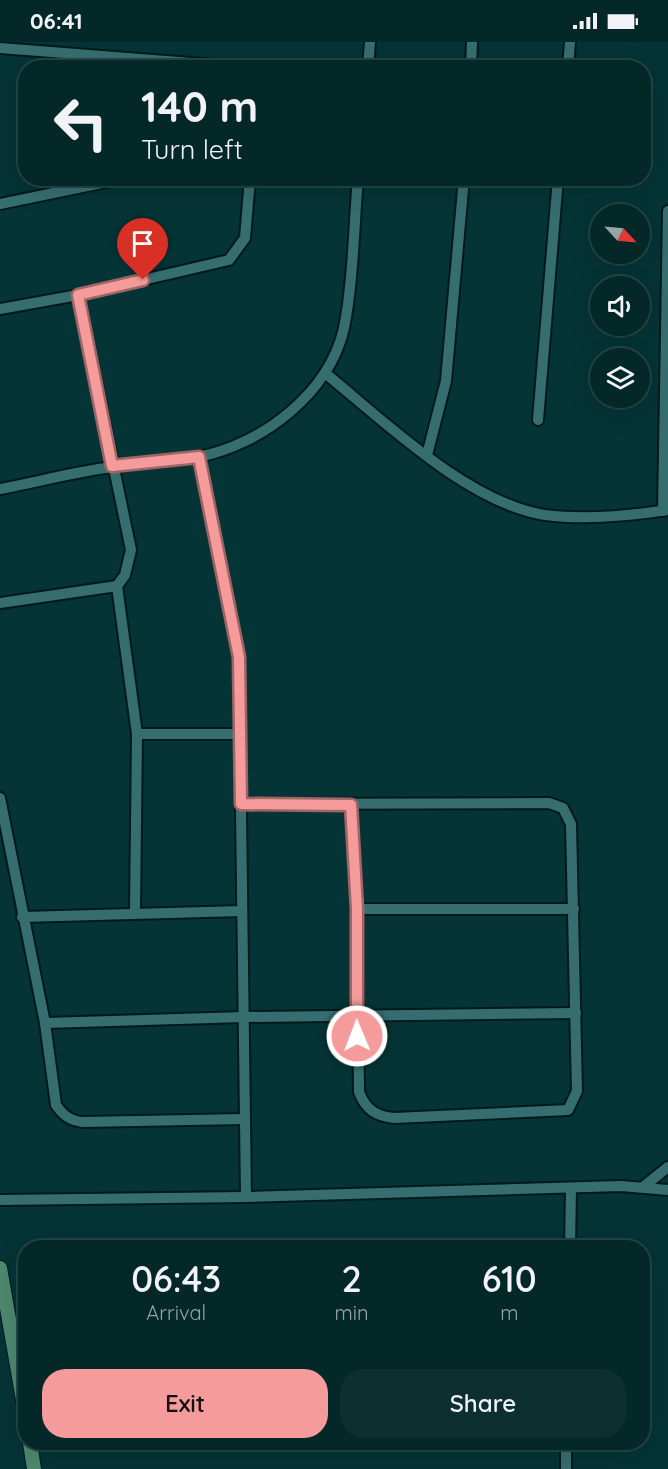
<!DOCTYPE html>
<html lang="en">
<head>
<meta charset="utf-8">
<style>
	:root { --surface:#042728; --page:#0d2f30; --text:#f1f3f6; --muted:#97a5a8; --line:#254445; --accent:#f59b9c }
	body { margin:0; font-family:Quicksand,sans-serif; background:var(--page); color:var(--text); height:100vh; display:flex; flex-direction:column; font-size:22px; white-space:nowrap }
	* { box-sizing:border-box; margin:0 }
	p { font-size:20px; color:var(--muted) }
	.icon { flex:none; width:33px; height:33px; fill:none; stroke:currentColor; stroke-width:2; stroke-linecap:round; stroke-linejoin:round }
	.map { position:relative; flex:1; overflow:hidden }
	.sheet { position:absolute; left:18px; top:1198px; width:632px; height:210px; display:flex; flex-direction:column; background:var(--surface); border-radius:24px; box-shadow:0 6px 24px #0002,0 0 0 2px var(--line) }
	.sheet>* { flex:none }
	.hud { position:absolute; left:18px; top:18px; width:633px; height:126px; border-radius:24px; box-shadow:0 6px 24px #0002,0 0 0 2px var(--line); background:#042728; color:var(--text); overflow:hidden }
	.needle { width:39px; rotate:116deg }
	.tools { position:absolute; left:590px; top:162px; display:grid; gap:12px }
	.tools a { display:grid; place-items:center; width:60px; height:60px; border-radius:50%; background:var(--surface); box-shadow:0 6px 24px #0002,0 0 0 2px var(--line); font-size:30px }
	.pin { position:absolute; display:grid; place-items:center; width:51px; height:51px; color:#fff; margin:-62px -26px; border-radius:50% 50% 50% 0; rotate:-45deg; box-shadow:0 0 6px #0007 }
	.pin .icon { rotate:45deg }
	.me { position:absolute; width:66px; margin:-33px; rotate:359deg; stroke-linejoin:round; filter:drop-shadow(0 0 4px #0008) }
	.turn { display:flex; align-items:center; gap:21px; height:126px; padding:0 24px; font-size:27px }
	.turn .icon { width:78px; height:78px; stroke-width:2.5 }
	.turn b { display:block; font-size:42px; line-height:51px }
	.eta { display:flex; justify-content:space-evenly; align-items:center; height:102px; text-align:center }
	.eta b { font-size:36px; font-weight:600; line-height:42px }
	.primary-button { display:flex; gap:12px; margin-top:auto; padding:12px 24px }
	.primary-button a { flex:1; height:69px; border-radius:24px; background:var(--accent); color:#111; font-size:24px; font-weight:600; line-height:69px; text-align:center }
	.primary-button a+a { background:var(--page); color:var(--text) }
	.status { display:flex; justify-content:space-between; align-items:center; height:42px; padding:0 30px; background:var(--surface); direction:ltr }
	.status svg { height:16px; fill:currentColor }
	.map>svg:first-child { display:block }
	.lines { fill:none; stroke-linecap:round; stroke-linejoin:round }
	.street-casing { stroke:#001a1b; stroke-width:14 }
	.secondary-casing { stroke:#001a1b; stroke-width:16 }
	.street { stroke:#366e70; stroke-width:10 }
	.secondary { stroke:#4d886f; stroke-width:14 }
	.route-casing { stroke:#9f6565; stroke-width:15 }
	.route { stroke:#f59b9c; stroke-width:10 }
</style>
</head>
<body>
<div class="status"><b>06:41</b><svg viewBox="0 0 49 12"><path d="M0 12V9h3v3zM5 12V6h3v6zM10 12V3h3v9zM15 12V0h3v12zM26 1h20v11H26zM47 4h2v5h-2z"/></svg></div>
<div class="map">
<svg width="668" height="1427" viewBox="0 0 668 1427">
	<rect width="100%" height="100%" fill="#053436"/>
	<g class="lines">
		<g class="street-casing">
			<g id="street">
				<path d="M0 6 255 26"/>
				<path d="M368 26 370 0"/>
				<path d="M471 26 472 0"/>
				<path d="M568 26 570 0"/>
				<path d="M531 136 558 138"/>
				<path d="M0 162 126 136"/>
				<path d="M78 253 131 508 125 533 117 544"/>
				<path d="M0 267 78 253 229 218 245 196 250 136"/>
				<path d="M325 331C384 379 468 461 545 473 584 478 629 474 668 468"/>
				<path d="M538 378 558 136"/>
				<path d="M427 413 446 339 464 136"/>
				<path d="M199 415 239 615 246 1155"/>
				<path d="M0 447C37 440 74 430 112 425 140 420 169 420 198 415 261 403 329 352 344 286 353 242 354 183 358 136"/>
				<path d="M663 469 668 169"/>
				<path d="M0 561 117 544 137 692 135 870"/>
				<path d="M137 692H240"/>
				<path d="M0 756 45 981 56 1063C63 1073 69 1078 82 1080L245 1077"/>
				<path d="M241 762 549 761 563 766 571 782 577 1049 568 1068 394 1076C376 1074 366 1068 359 1050L357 867 351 763"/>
				<path d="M357 867H574"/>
				<path d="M22 875 242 869"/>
				<path d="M45 981 244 975 576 971"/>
				<path d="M643 1145 668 1125"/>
				<path d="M0 1158 246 1155 621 1144 668 1148"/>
				<path d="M570 1206 571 1146"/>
				<path d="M566 1427V1401"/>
			</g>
		</g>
		<g class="secondary-casing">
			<g id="secondary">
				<path d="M0 1226 26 1375"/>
				<path d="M30 1401 34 1427"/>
			</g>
		</g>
		<use href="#street" class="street"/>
		<use href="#secondary" class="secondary"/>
	</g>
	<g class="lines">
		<g class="route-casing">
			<path id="route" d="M143 238 78 253 112 424 199 415 239 615 241 762 351 763 357 867V994"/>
		</g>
		<use href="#route" class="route"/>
	</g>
</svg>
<div class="tools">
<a><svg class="needle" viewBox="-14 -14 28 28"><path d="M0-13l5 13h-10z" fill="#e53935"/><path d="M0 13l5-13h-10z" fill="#97a5a8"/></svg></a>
<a><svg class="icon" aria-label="sound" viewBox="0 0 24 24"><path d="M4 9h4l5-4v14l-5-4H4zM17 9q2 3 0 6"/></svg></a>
<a><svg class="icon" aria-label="layers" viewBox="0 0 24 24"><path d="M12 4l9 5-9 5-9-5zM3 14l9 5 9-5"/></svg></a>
</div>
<div class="pin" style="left:143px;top:238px;background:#d93025"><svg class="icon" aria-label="arrive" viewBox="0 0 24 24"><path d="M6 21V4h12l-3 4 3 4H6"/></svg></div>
<svg class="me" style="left:357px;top:994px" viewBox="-20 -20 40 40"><circle r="17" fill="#f59b9c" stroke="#fff" stroke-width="3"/><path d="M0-11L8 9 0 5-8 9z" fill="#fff"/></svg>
<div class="hud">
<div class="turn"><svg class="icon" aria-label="left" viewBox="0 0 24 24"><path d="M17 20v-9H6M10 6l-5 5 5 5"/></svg><div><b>140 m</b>Turn left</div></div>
</div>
<section class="sheet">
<div class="eta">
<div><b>06:43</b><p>Arrival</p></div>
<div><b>2</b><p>min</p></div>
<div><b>610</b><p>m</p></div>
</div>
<div class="primary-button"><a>Exit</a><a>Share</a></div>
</section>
</div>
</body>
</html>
